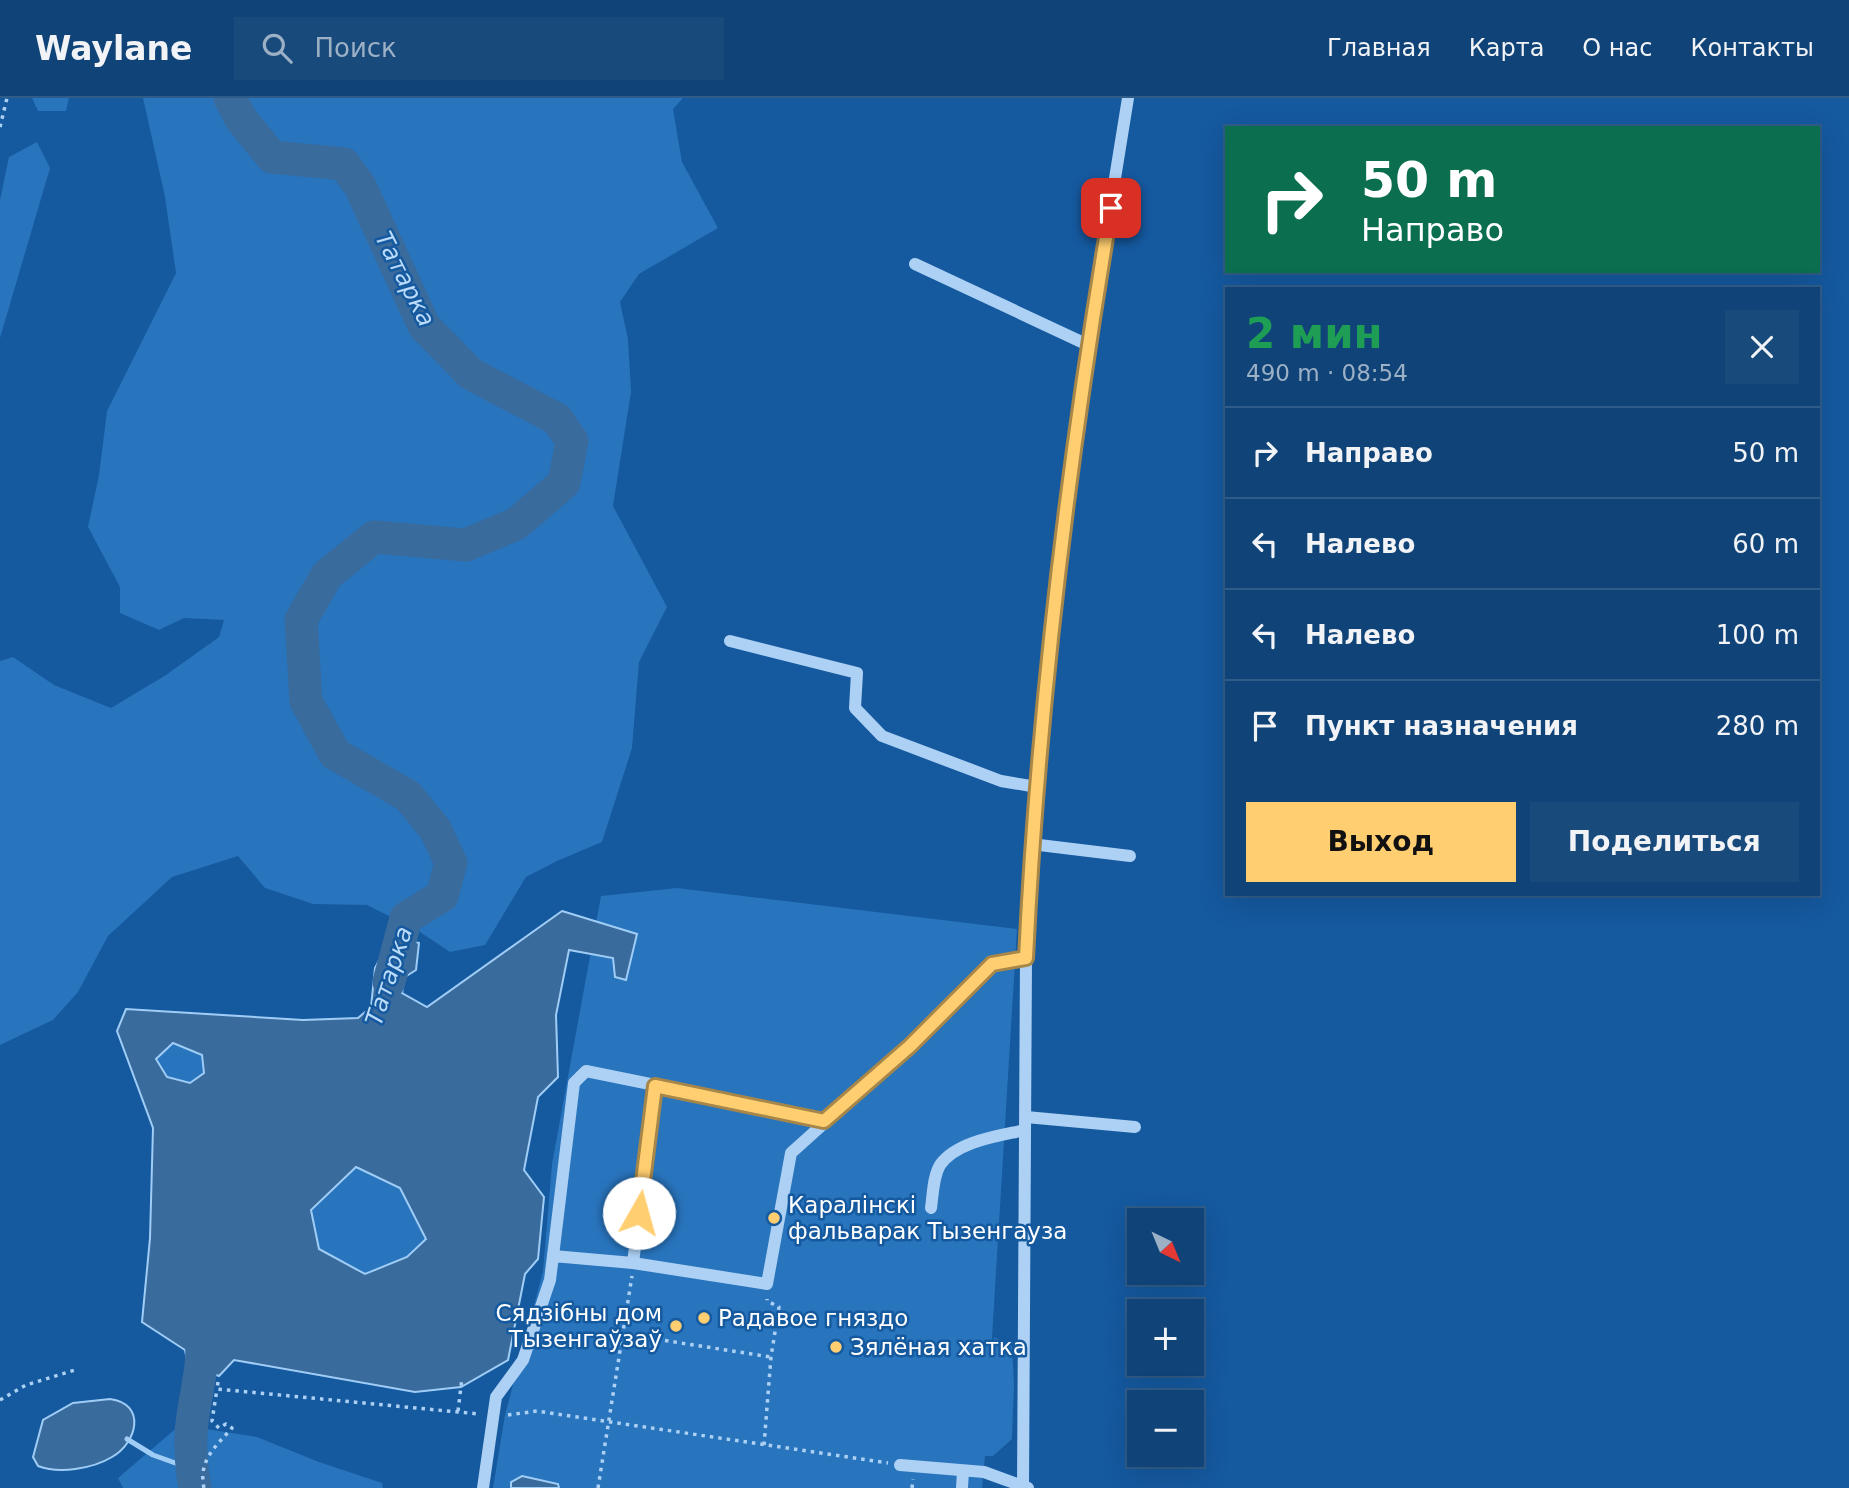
<!DOCTYPE html>
<html lang="ru">
<head>
<meta charset="utf-8">
<style>
	:root { --surface:#104377; --page:#194a7c; --text:#f1f3f6; --muted:#9cb0c6; --line:#305c89; --accent:#ffce70 }
	body { margin:0; font-family:"DejaVu Sans",sans-serif; background:var(--page); color:var(--text); height:100vh; display:flex; flex-direction:column; font-size:26px; white-space:nowrap }
	* { box-sizing:border-box; margin:0 }
	p { font-size:23px; color:var(--muted) }
	.icon { flex:none; width:38px; height:38px; fill:none; stroke:currentColor; stroke-width:2; stroke-linecap:round; stroke-linejoin:round }
	.map { position:relative; flex:1; overflow:hidden }
	.drawer { position:absolute; left:1225px; top:189px; width:595px; height:609px; display:flex; flex-direction:column; background:var(--surface); border-radius:0px; box-shadow:0 7px 28px #0002,0 0 0 2px var(--line) }
	.drawer>* { flex:none }
	.banner { position:absolute; left:1225px; top:28px; width:595px; height:147px; border-radius:0px; box-shadow:0 7px 28px #0002,0 0 0 2px var(--line); background:#0b6e4f; color:#fff; overflow:hidden }
	.needle { width:46px; rotate:137deg }
	.tools { position:absolute; left:1127px; top:1110px; display:grid; gap:14px }
	.tools a { display:grid; place-items:center; width:77px; height:77px; border-radius:0px; background:var(--surface); box-shadow:0 7px 28px #0002,0 0 0 2px var(--line); font-size:35px }
	.pin { position:absolute; display:grid; place-items:center; width:60px; height:60px; color:#fff; margin:-30px; border-radius:14px; box-shadow:0 4px 10px #0006 }
	.me { position:absolute; width:77px; margin:-38px; rotate:7deg; stroke-linejoin:round; filter:drop-shadow(0 0 5px #0008) }
	.turn { display:flex; align-items:center; gap:24px; height:147px; padding:0 21px; font-size:32px }
	.turn .icon { width:91px; height:91px; stroke-width:2.5 }
	.turn b { display:block; font-size:49px; line-height:60px }
	.round { display:grid; place-items:center; flex:none; width:74px; height:74px; border-radius:0px; background:var(--page) }
	.summary { display:flex; align-items:center; justify-content:space-between; height:119px; padding:0 21px }
	h1 { font-size:42px; font-weight:800; line-height:52px; color:#1e9e55 }
	.button { display:flex; gap:14px; margin-top:auto; padding:14px 21px }
	.button a { flex:1; height:80px; border-radius:0px; background:var(--accent); color:#111; font-size:28px; font-weight:800; line-height:80px; text-align:center }
	.button a+a { background:var(--page); color:var(--text) }
	ul { padding:0; list-style:none }
	li { display:flex; align-items:center; gap:21px; height:91px; padding:0 21px; border-top:2px solid var(--line) }
	li div { flex:1 }
	li b { display:block; font-size:26px }
	li em { font-style:normal }
	header { display:flex; align-items:center; gap:42px; box-sizing:border-box; height:98px; padding:0 35px; background:var(--surface); border-bottom:2px solid var(--line) }
	header strong { font-size:33px }
	nav { display:flex; gap:38px; margin-inline-start:auto; font-size:24px }
	.search { width:490px; height:63px; background:var(--page); display:flex; align-items:center; gap:18px; box-sizing:border-box; padding:0 24px; border-radius:0px; color:var(--muted); font-size:26px }
	.map>svg:first-child { display:block }
	.green { fill:#2874bd }
	.water { fill:#3a6b9d; stroke:#a0cdf6; stroke-width:2; fill-rule:evenodd }
	.lines { fill:none; stroke-linecap:round; stroke-linejoin:round }
	.stream { stroke:#a0cdf6; stroke-width:5 }
	.river { stroke:#3a6b9d; stroke-width:33 }
	.path { stroke:#add1f4; stroke-width:3.5; stroke-dasharray:3.5 5; stroke-linecap:butt }
	.minor { stroke:#add1f4; stroke-width:12 }
	.route-casing { stroke:#a68649; stroke-width:18 }
	.route { stroke:#ffce70; stroke-width:12 }
	.poi-dot { fill:#ffce70; stroke:#15599f; stroke-width:2.5 }
	.labels { text-anchor:middle; stroke-width:5; stroke-linejoin:round; paint-order:stroke }
	.poi-label { font-size:23px; fill:#fff; stroke:#15599f; text-anchor:start }
	.water-label { font-size:24px; font-style:italic; fill:#badbfa; stroke:#15599f }
</style>
</head>
<body>
<header>
<strong>Waylane</strong>
<div class="search"><svg class="icon" aria-label="search" viewBox="0 0 24 24"><circle cx="10" cy="10" r="6"/><path d="M15 15l6 6"/></svg>Поиск</div>
<nav><a>Главная</a><a>Карта</a><a>О нас</a><a>Контакты</a></nav>
</header>
<div class="map">
<svg width="1849" height="1390" viewBox="0 0 1849 1390">
	<rect width="100%" height="100%" fill="#15599f"/>
	<g class="green">
		<path d="M32 0H69L66 13H38Z"/>
		<path d="M143 0H683L673 11 682 64 718 130 639 176 620 204 628 241 631 294 613 408 667 509 639 564 632 650 602 744 557 763 526 779 485 847 450 854 417 832 367 807 313 806 265 790 238 758 172 779 108 838 78 894 53 922 0 947V563L13 559 54 587 111 610 166 577 219 539 224 522 184 520 159 532 120 515V489L88 429 99 377 107 313 176 175 165 99Z"/>
		<path d="M37 44 50 70 0 240V102L9 59Z"/>
		<path d="M677 790 1017 831 991 1256 994 1239 1012 1248 1014 1287 1012 1341 993 1358H985L982 1390H493L505 1317 543 1173 552 1066 601 798Z"/>
		<path d="M173 945 202 957 205 975 190 985 167 979 156 961Z"/>
		<path d="M356 1069 400 1090 427 1141 407 1159 365 1176 319 1151 311 1112Z"/>
		<path d="M180 1327 257 1339 319 1364 382 1385 383 1390H123L118 1380Z"/>
	</g>
	<g class="water">
		<path d="M562 813 637 836 626 882 615 879 613 860 569 852 556 917 558 979 538 999 524 1072 544 1099 538 1161 525 1176 508 1262 461 1289 415 1294 234 1262 219 1278 188 1267 185 1252 142 1224 150 1140 153 1030 117 933 126 911 303 922 358 920 371 909 375 870 392 838 419 845 416 872 405 879 402 895 427 909ZM173 945 202 957 204 975 190 985 167 979 156 961ZM356 1069 400 1090 426 1141 407 1159 365 1176 319 1151 311 1112Z"/>
		<path d="M110 1301C147 1306 137 1345 112 1359 92 1371 59 1376 38 1368L33 1359 43 1322 73 1305Z"/>
		<path d="M522 1378 558 1386 559 1390H511V1384Z"/>
	</g>
	<g class="lines">
		<path class="stream" d="M127 1341 153 1357 192 1371"/>
		<g class="river">
			<path d="M230 0 241 21 272 59 344 66 360 88 424 228 471 276 557 321 572 343 564 385 516 426 466 447 374 439 327 477 301 522 306 603 335 656 408 698 435 731 451 765 442 798 406 820 389 884"/>
			<path d="M195 1390C192 1372 190 1354 191 1336 193 1299 208 1264 199 1228"/>
		</g>
		<g class="path">
			<path d="M0 29 7 0"/>
			<path d="M623 1236 771 1259"/>
			<path d="M218 1284 217 1291 479 1316"/>
			<path d="M0 1302 26 1287 75 1272"/>
			<path d="M458 1313 462 1280"/>
			<path d="M508 1317 537 1313 888 1365"/>
			<path d="M764 1347 771 1259 779 1209 767 1203V1201"/>
			<path d="M204 1390C198 1363 215 1349 232 1330L226 1326 219 1330 212 1323 217 1291"/>
			<path d="M598 1390 632 1178"/>
			<path d="M912 1390 913 1381"/>
		</g>
		<g class="minor">
			<path d="M915 166 1088 247"/>
			<path d="M730 543 857 575 855 610 882 638 1001 683 1037 689"/>
			<path d="M1031 746 1130 758"/>
			<path d="M655 987 824 1023"/>
			<path d="M1026 1019 1135 1029"/>
			<path d="M931 1110C933 1096 933 1079 940 1067 957 1043 999 1038 1025 1032"/>
			<path d="M553 1158 574 985 586 973 655 987 633 1165"/>
			<path d="M900 1367 984 1374 1028 1390"/>
			<path d="M483 1390 496 1299 523 1262 550 1182 553 1158 633 1165 767 1186 791 1055 910 948 992 866 1026 860"/>
			<path d="M962 1390 963 1373"/>
			<path d="M1023 1390 1026 860 1031 746 1052 517 1088 247 1128 0"/>
		</g>
	</g>
	<g class="lines">
		<g class="route-casing">
			<path id="route" d="M639 1115 655 988 824 1023 910 948 992 866 1026 860C1038 608 1069 358 1111 110"/>
		</g>
		<use href="#route" class="route"/>
	</g>
	<g class="poi-dot">
		<circle cx="774" cy="1120" r="7"/>
		<circle cx="704" cy="1220" r="7"/>
		<circle cx="676" cy="1228" r="7"/>
		<circle cx="836" cy="1249" r="7"/>
	</g>
	<g class="labels">
		<g class="poi-label">
			<text x="788" y="1115">Каралінскі<tspan x="788" dy="26">фальварак Тызенгауза</tspan></text>
			<text x="662" y="1223" text-anchor="end">Сядзібны дом<tspan x="662" dy="26">Тызенгаўзаў</tspan></text>
			<text x="718" y="1228">Радавое гняздо</text>
			<text x="850" y="1257">Зялёная хатка</text>
		</g>
		<g class="water-label">
			<text transform="translate(405 181) rotate(63)" y="8">Татарка</text>
			<text transform="translate(389 878) rotate(-72)" y="8">Татарка</text>
		</g>
	</g>
</svg>
<div class="tools">
<a><svg class="needle" viewBox="-14 -14 28 28"><path d="M0-13l5 13h-10z" fill="#e53935"/><path d="M0 13l5-13h-10z" fill="#9cb0c6"/></svg></a>
<a>+</a>
<a>−</a>
</div>
<div class="pin" style="left:1111px;top:110px;background:#d93025"><svg class="icon" aria-label="arrive" viewBox="0 0 24 24"><path d="M6 21V4h12l-3 4 3 4H6"/></svg></div>
<svg class="me" style="left:639px;top:1115px" viewBox="-20 -20 40 40"><circle r="19" fill="#fff"/><path d="M0-13L10 11 0 6-10 11z" fill="#ffce70"/></svg>
<div class="banner">
<div class="turn"><svg class="icon" aria-label="right" viewBox="0 0 24 24"><path d="M7 20v-9h11M14 6l5 5-5 5"/></svg><div><b>50 m</b>Направо</div></div>
</div>
<section class="drawer">
<div class="summary"><div><h1>2 мин</h1><p>490 m · 08:54</p></div><a class="round"><svg class="icon" aria-label="close" viewBox="0 0 24 24"><path d="M6 6l12 12M18 6L6 18"/></svg></a></div>
<ul>
<li><svg class="icon" aria-label="right" viewBox="0 0 24 24"><path d="M7 20v-9h11M14 6l5 5-5 5"/></svg><div><b>Направо</b></div><em>50 m</em></li>
<li><svg class="icon" aria-label="left" viewBox="0 0 24 24"><path d="M17 20v-9H6M10 6l-5 5 5 5"/></svg><div><b>Налево</b></div><em>60 m</em></li>
<li><svg class="icon" aria-label="left" viewBox="0 0 24 24"><path d="M17 20v-9H6M10 6l-5 5 5 5"/></svg><div><b>Налево</b></div><em>100 m</em></li>
<li><svg class="icon" aria-label="arrive" viewBox="0 0 24 24"><path d="M6 21V4h12l-3 4 3 4H6"/></svg><div><b>Пункт назначения</b></div><em>280 m</em></li>
</ul>
<div class="button"><a>Выход</a><a>Поделиться</a></div>
</section>
</div>
</body>
</html>
